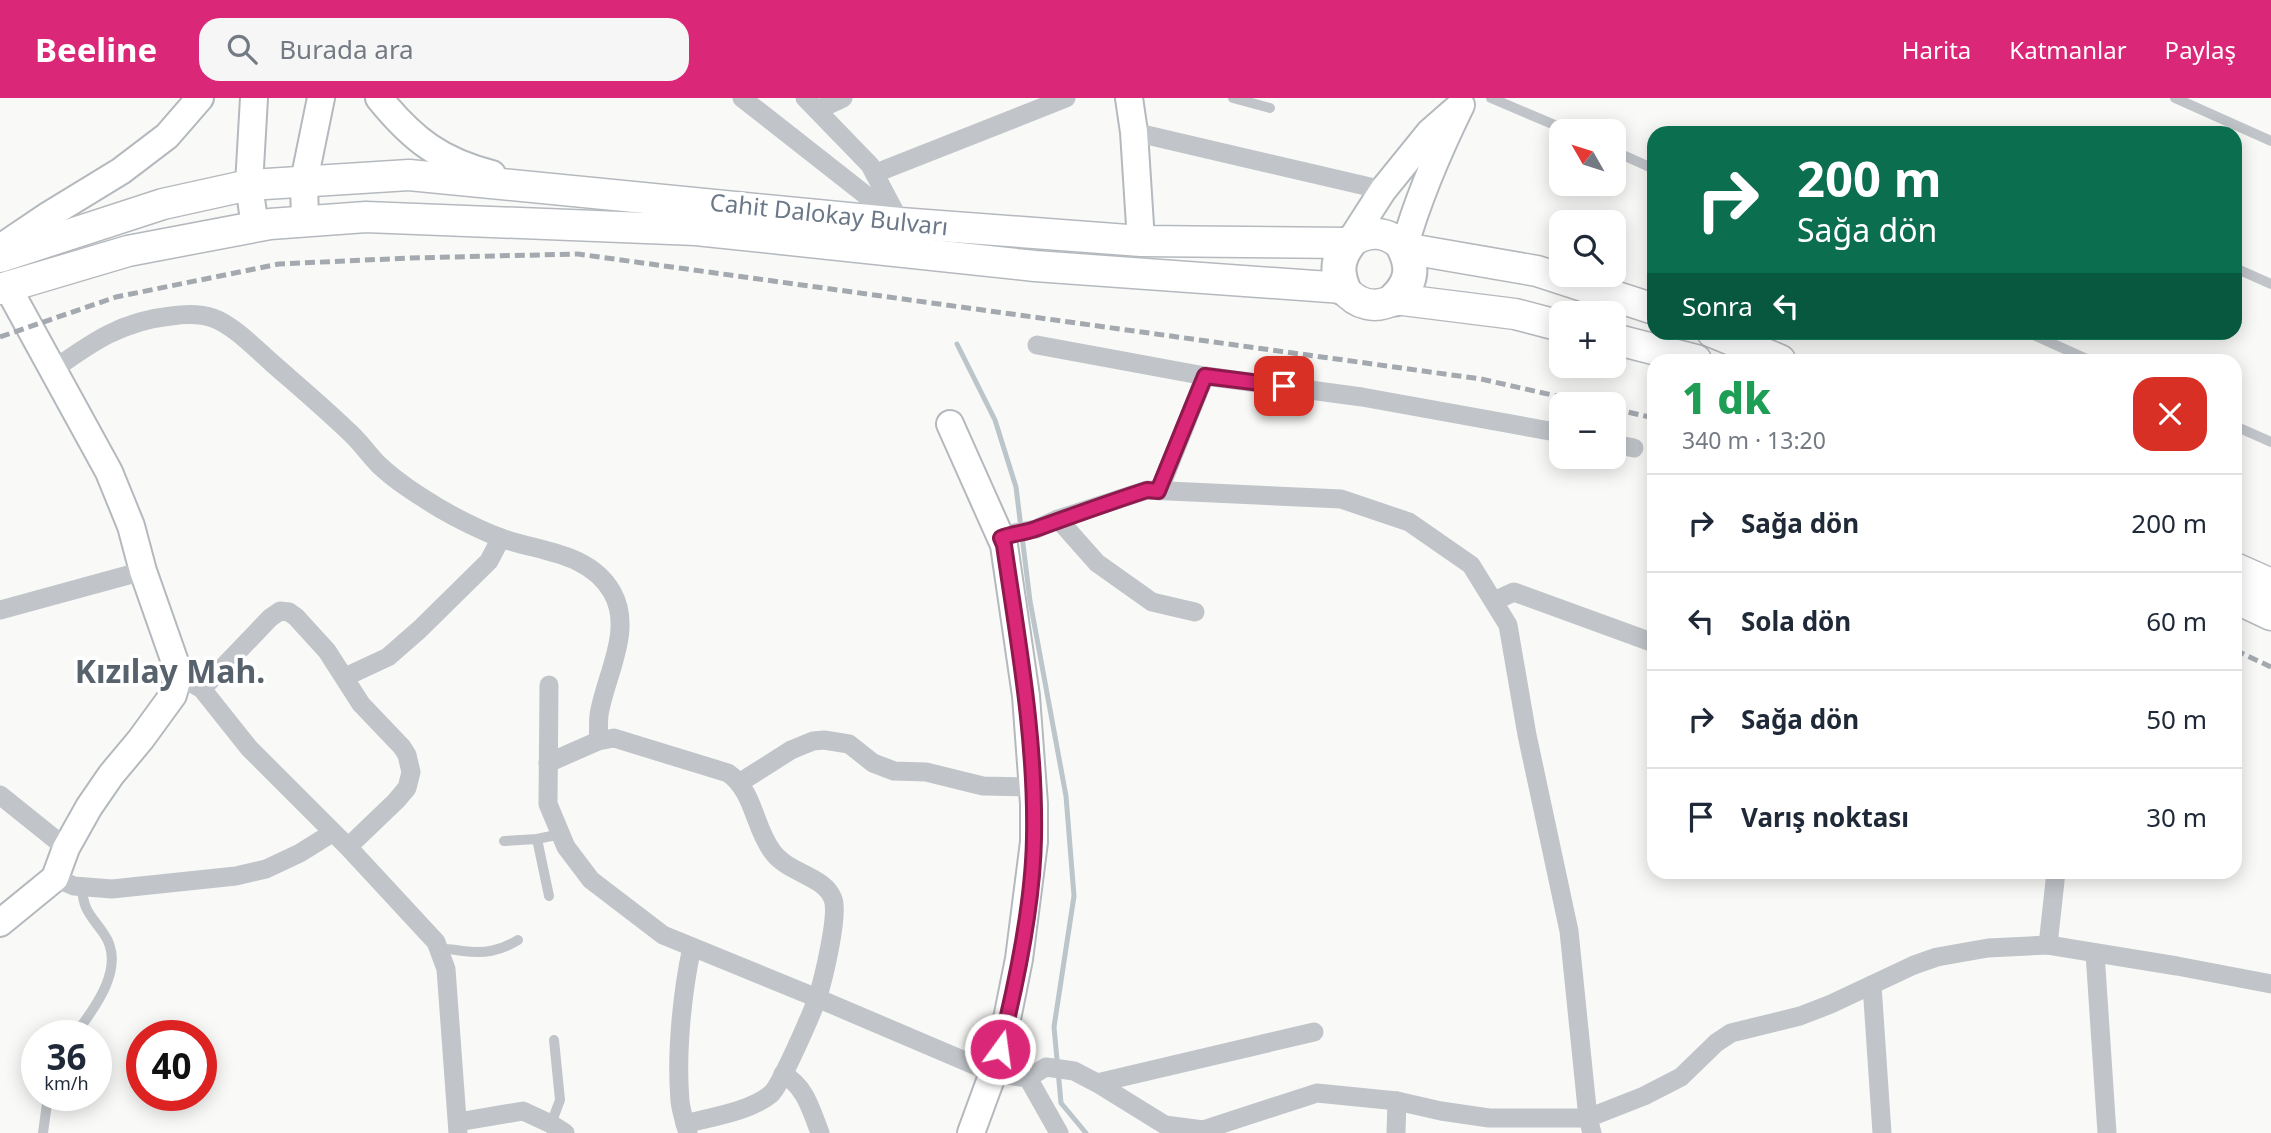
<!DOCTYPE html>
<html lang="tr">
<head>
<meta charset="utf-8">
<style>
	:root { --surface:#fff; --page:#f6f6f7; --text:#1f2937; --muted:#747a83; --line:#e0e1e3; --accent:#db2777 }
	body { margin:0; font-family:"Noto Sans",sans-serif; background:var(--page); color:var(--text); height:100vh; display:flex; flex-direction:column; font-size:26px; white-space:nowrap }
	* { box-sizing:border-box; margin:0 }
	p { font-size:23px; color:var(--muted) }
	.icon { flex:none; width:38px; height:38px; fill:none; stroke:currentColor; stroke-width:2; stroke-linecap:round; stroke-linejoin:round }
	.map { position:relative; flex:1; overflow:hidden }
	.sheet { position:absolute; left:1647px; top:256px; width:595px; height:525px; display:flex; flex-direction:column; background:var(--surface); border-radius:21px; box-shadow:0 4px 18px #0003 }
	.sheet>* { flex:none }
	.top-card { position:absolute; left:1647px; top:28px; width:595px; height:214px; border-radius:21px; box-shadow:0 4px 18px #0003; background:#0b6e4f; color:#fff; overflow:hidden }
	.needle { width:46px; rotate:309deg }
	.controls { position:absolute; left:1549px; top:21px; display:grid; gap:14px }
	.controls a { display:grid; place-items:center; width:77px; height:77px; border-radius:14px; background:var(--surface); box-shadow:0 4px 18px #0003; font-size:35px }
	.speed { position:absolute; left:21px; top:922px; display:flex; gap:14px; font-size:35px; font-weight:700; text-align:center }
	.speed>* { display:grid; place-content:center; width:91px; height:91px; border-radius:50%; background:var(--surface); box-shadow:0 4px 18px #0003; line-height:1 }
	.speed small { font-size:18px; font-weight:400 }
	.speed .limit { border:10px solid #d22; background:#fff; color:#111 }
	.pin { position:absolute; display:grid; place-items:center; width:60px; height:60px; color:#fff; margin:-30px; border-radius:14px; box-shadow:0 4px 10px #0006 }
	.me { position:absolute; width:77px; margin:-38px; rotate:14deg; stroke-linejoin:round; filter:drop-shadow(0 0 5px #0008) }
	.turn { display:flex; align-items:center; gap:24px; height:147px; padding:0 35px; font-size:32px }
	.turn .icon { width:91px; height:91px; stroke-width:2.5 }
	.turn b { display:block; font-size:49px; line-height:60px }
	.then { display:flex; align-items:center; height:66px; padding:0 35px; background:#0003; gap:14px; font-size:26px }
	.round { display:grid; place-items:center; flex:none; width:74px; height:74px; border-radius:21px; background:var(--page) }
	.head { display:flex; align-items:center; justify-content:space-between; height:119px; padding:0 35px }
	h1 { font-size:42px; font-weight:800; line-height:52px; color:#1e9e55 }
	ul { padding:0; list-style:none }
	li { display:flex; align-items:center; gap:21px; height:98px; padding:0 35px; border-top:2px solid var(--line) }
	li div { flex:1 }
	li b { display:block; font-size:26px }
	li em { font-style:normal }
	header { display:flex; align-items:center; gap:42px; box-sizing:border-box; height:98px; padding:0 35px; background:var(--accent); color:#fff }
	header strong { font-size:33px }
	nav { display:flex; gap:38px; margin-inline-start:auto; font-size:24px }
	.search { width:490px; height:63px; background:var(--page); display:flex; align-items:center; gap:18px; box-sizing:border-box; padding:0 24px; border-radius:21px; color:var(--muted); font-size:26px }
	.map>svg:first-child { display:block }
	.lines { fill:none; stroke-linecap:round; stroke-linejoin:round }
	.stream { stroke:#bbc5ca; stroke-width:5 }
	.secondary-casing { stroke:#b4b9be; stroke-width:30 }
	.primary-casing { stroke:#b5b9be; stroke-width:33 }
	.highway-casing { stroke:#b5b8bc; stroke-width:37 }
	.lane { stroke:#c1c5c9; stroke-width:10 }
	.street { stroke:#c1c5c9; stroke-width:19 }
	.secondary { stroke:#fff; stroke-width:26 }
	.primary { stroke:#fff; stroke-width:30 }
	.highway { stroke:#fff; stroke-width:33 }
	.rail { stroke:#a3a9af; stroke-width:5; stroke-dasharray:10 5; stroke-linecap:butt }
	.route-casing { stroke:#8e194d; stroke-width:18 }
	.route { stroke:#db2777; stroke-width:12 }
	.labels { text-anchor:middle; stroke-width:7; stroke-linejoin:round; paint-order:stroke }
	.street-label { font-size:24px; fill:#6a7887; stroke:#fff }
	.district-label { font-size:32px; font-weight:bold; fill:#58626c; stroke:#fff }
</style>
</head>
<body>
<header>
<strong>Beeline</strong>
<div class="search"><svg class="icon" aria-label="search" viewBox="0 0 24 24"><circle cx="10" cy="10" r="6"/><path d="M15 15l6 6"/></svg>Burada ara</div>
<nav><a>Harita</a><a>Katmanlar</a><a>Paylaş</a></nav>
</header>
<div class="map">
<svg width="2271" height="1035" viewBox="0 0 2271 1035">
	<rect width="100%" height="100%" fill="#f9faf8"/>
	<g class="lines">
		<path class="stream" d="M957 246 995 322 1016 389 1030 503 1066 698 1074 798 1054 929 1061 1005 1086 1035"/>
		<g class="secondary-casing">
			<g id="secondary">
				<path d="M254 0 249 87 255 129"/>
				<path d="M379 0C413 42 441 63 492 76"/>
				<path d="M1129 0 1134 34 1141 143"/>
				<path d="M305 124 304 83 321 0"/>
				<path d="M1349 145 1383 92 1430 34 1461 7C1438 54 1418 100 1404 150"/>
				<path d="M0 150 49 117 121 73 167 38 200 0"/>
				<path d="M950 326 1004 447 1026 598 1034 706V744L1019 861 1006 926 993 975 971 1035"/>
				<path d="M0 825 55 780 66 750 89 709 111 677 141 641 173 597 177 583 176 567 143 473 131 428 109 374 7 188"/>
			</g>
		</g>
		<g class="primary-casing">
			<g id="primary">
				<path d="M0 159 163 106 249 87 409 77 900 125 1141 143 1349 145C1369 131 1388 133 1404 150L1537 173 1654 211"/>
				<path d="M0 191 128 153 270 126 366 119 696 132 1035 168 1343 190C1357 207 1375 212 1395 201L1515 216 1561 228"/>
				<path d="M1712 234 1780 262"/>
				<path d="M1614 241 1696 262"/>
				<path d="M2235 470 2271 486"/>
				<path d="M2235 500 2271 517"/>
			</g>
		</g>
		<g class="highway-casing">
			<g id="highway">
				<path d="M1343 190C1336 172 1338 160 1349 145"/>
				<path d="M1395 201C1411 186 1414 170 1404 150"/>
			</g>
		</g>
		<g class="lane">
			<path d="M1233 0 1270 10"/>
			<path d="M1491 0 1569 33"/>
			<path d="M2175 0 2271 43"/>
			<path d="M1614 53 1654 71"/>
			<path d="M2235 170 2271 186"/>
			<path d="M2027 234 2089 262"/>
			<path d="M2235 328 2271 344"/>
			<path d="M537 741 549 798"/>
			<path d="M504 743 537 741 561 736"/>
			<path d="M441 852C449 850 455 852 463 853 484 856 500 853 518 842"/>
			<path d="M74 938C94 911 127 869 104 836 91 817 83 813 82 789"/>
			<path d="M551 1026 560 1002 554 942"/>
			<path d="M43 1035 48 998"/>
		</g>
		<g class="street">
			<path d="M742 0 900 124"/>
			<path d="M805 0 870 67 898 120"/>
			<path d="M817 12 843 0"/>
			<path d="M1134 34 1383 92"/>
			<path d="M876 75 1066 0"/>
			<path d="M1037 247 1205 278 1362 299 1561 335"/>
			<path d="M53 272C92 244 122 223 171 218 185 216 199 215 213 220 233 227 256 251 272 265 297 287 323 309 347 332 359 342 368 356 379 367 397 384 418 397 439 410 458 421 480 432 501 440 540 454 589 454 612 494 634 532 605 578 599 617 598 625 599 635 598 643"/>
			<path d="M1614 346 1634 350"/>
			<path d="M1159 393 1205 278"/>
			<path d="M1058 421 1097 465 1152 504 1195 514"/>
			<path d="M1001 440 1014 435 1036 431 1058 421 1147 392 1341 401 1409 424 1471 467 1508 527 1527 637 1569 833 1588 1020 1592 1035"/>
			<path d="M1494 503 1514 494 1654 545"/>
			<path d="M0 512 143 473"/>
			<path d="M345 579 388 559 420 531 489 463 501 440"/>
			<path d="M177 583 193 586 202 591 249 650 348 749 436 844 446 871 458 1035"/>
			<path d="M549 587 548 706 566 749 591 782 663 837 817 900 993 975 1028 980 1046 969 1074 973 1097 985 1165 1027 1203 1032 1317 995 1397 1003 1441 1013 1489 1020H1588L1644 998 1681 979 1716 945 1731 935 1800 918 1831 906 1914 867 1937 859 1988 850 2048 847 2177 868 2271 886"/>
			<path d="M202 591 270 520 280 513 289 514 296 519 327 553 361 606 402 649 407 657 411 674 407 690 396 703 348 749"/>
			<path d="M548 665 598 643 614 640 728 675C754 693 754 729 772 753 788 776 824 777 833 801 839 817 823 883 817 901 811 917 781 987 771 996 751 1013 711 1019 685 1026"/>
			<path d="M739 685 791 652 813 643 824 642 849 646 873 665 894 673 926 674 983 688 1033 689"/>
			<path d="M0 697 66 750"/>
			<path d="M55 780 74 788 112 791 236 778 266 771 300 755 332 735"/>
			<path d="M2048 847 2056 774"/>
			<path d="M2095 855 2107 1035"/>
			<path d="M1872 887 1882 1035"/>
			<path d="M783 976C806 989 811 1012 820 1035"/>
			<path d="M1028 980 1059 1035"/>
			<path d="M1097 985 1314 934"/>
			<path d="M458 1024 523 1013 551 1026 565 1035"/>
			<path d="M688 1035C685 1025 681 1013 680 1003 676 956 682 895 692 849"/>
			<path d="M1396 1035 1397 1003"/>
		</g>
		<use href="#secondary" class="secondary"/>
		<use href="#primary" class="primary"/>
		<use href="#highway" class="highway"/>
		<g class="rail">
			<path d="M0 239 116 199 279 166 410 160 578 156 1481 281 1592 306"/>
			<path d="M1614 311 1654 320"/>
			<path d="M2235 552 2271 569"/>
		</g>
	</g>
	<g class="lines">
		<g class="route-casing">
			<path id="route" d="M1000 951C1016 887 1033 806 1034 740 1036 641 1018 544 1004 447L1001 440C1013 435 1026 435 1038 430 1074 417 1110 404 1147 392L1158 393 1205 278 1284 288"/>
		</g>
		<use href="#route" class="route"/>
	</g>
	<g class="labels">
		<g class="street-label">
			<text transform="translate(829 117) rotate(6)" y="8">Cahit Dalokay Bulvarı</text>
		</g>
		<g class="district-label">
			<text x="170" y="585">Kızılay Mah.</text>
		</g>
	</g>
</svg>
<div class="controls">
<a><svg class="needle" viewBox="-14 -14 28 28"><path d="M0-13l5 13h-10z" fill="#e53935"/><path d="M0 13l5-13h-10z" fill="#747a83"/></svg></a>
<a><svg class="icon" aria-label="search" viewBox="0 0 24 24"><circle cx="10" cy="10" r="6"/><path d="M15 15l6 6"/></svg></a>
<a>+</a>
<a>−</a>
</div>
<div class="speed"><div>36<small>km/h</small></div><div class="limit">40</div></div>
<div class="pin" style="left:1284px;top:288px;background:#d93025"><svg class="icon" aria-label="arrive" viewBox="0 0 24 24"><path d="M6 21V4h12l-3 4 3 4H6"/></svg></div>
<svg class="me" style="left:1000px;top:951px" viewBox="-20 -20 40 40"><circle r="17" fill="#db2777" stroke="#fff" stroke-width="3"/><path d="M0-11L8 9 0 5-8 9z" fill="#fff"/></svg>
<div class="top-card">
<div class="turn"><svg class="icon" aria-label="right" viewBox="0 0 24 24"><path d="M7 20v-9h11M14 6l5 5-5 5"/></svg><div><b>200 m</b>Sağa dön</div></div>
<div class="then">Sonra<svg class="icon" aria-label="left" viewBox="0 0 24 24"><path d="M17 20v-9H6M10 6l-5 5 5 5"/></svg></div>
</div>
<section class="sheet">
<div class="head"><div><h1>1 dk</h1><p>340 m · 13:20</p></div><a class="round" style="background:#d93025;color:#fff"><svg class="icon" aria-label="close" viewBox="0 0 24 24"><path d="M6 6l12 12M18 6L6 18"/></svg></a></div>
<ul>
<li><svg class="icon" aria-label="right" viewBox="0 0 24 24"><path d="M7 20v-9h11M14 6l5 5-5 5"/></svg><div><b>Sağa dön</b></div><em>200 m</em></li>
<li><svg class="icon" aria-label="left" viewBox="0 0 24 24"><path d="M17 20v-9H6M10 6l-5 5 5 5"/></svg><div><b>Sola dön</b></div><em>60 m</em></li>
<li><svg class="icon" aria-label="right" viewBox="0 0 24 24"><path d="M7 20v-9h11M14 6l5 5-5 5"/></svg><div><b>Sağa dön</b></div><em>50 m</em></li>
<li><svg class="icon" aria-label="arrive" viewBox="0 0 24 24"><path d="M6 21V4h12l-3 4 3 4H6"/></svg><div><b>Varış noktası</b></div><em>30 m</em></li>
</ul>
</section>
</div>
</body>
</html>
